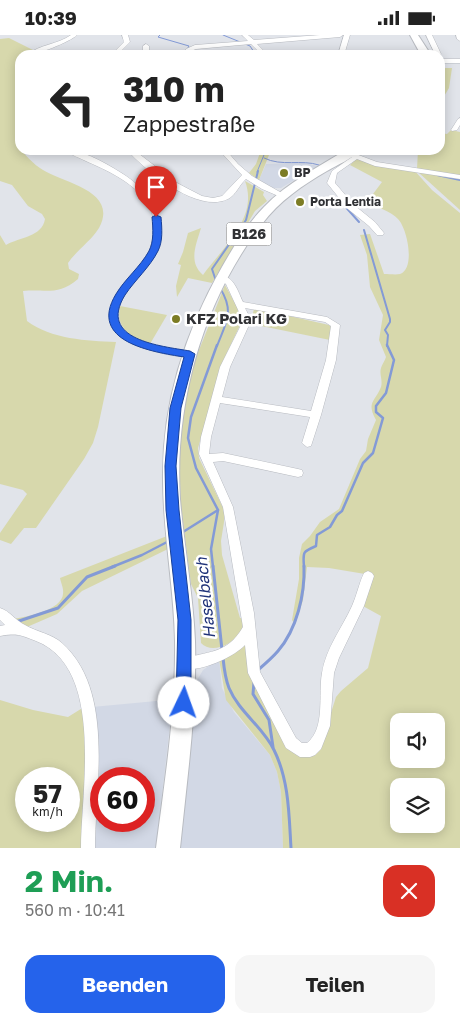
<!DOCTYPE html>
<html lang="de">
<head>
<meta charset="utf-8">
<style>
	:root { --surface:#fff; --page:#f6f6f6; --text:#222; --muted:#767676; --accent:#2563eb }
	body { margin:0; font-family:"Golos Text",sans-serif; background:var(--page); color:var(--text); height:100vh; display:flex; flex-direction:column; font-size:19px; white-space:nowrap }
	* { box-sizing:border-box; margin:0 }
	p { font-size:16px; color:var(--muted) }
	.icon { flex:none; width:28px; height:28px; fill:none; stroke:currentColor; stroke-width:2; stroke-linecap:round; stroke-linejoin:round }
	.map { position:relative; height:813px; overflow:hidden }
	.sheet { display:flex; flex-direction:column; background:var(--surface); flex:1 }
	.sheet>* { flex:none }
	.top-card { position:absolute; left:15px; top:15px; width:430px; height:105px; border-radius:15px; box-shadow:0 2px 12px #0003; background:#fff; color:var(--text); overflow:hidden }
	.controls { position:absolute; left:390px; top:678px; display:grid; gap:10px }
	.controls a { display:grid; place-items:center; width:55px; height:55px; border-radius:10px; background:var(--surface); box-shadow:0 2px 12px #0003; font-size:25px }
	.speed { position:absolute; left:15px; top:732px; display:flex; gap:10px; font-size:25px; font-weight:700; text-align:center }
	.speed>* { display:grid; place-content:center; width:65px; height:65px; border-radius:50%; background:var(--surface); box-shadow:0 2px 12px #0003; line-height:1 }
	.speed small { font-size:12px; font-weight:400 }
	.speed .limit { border:8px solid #d22; background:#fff; color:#111 }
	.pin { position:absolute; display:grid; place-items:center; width:42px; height:42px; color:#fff; margin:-51px -21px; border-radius:50% 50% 50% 0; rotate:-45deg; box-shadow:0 0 5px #0007 }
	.pin .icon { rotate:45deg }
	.me { position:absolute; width:55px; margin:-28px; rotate:3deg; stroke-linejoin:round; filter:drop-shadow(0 0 4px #0008) }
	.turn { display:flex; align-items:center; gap:18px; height:105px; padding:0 25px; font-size:22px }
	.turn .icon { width:65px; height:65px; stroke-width:2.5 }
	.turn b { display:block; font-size:35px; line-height:42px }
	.round { display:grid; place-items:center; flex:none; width:52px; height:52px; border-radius:15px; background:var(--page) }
	.summary { display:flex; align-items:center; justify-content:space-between; height:85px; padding:0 25px }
	h1 { font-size:30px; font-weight:700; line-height:38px; color:#1e9e55 }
	.action { display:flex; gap:10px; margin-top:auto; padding:10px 25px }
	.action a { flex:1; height:58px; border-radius:15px; background:var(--accent); color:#fff; font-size:20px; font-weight:700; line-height:58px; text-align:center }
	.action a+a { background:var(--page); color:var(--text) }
	.status { display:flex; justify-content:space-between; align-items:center; height:35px; padding:0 25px; background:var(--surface); direction:ltr }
	.status svg { height:14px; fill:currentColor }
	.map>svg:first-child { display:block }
	.built { fill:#d2d8e5; fill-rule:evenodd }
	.green { fill:#d7d8ac; fill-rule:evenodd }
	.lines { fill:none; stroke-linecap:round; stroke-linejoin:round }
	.stream-far3 { stroke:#839ad6; stroke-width:1 }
	.stream-far2 { stroke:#839ad6; stroke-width:2 }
	.stream-far1 { stroke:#839ad6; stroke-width:2.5 }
	.stream { stroke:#839ad6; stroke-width:3 }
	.street-casing { stroke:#b8bbc1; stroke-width:1 }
	.primary-casing { stroke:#b8bbc1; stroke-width:2 }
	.street { fill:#fff; fill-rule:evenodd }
	.primary { fill:#fff; fill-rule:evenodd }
	.route { fill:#2563eb; stroke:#184099 }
	.poi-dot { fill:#7c7c24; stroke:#fff; stroke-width:2 }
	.labels { text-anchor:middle; stroke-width:5; stroke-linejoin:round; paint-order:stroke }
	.far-poi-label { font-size:12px; font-weight:bold; fill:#303134; stroke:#fff; text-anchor:start }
	.shield { fill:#fff; stroke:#6e6f71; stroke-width:1 }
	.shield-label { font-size:14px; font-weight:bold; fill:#303134 }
	.poi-label { font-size:15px; font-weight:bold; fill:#303134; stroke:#fff; text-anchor:start }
	.water-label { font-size:16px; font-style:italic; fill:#1f3278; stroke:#fff }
</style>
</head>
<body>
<div class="status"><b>10:39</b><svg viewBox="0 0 49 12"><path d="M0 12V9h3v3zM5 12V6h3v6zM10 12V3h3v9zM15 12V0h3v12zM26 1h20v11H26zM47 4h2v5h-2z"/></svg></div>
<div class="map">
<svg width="460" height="813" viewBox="0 0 460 813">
	<rect width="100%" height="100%" fill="#e1e4ea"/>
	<g class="built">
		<path d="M304 128 318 131 281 153H272L259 145 266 129Z"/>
		<path d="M219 624 222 653 234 677 270 720 277 737 281 757 283 813H176L193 652 203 635Z"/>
		<path d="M167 665 170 690 156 813H92V672ZM101 744H144V786H101Z"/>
	</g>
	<g class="green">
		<path d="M9 3 33 15 28 20H20V27L16 29 20 32V88H18V111C23 118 34 130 43 135 64 148 119 156 99 193 91 206 77 215 68 228L69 234 79 239 78 244C58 261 47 254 23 256L27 286C51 304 87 306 116 307L98 392 93 408 84 424 36 493H24L11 509 0 505V498L27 459 23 455 0 449V200L6 210C20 202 42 202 45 184L42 179 28 171 12 150 0 146V4Z"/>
		<path d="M440 33H452L449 53 440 68Z"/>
		<path d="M451 95 460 97V141L417 134 418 115H440V98L447 99Z"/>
		<path d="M261 115H271L259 145 249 138 256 129Z"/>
		<path d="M356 124 414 135 432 155 460 178V813H283L281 757 277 737 270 720 226 665 219 624 244 608 301 720 329 684 336 662 341 656 368 633 381 581 361 570 371 540 329 533 307 532 303 565 295 590 292 585 299 544V523L302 509 310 501 320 487 339 474 360 424 366 416 368 404 376 385C366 367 375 367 381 352 383 345 379 339 381 333 382 329 385 326 386 322L379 305 383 280 370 252 367 220 360 200 370 199 384 239C389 239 396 240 400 239 416 233 407 193 398 184 391 176 376 172 367 167L382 147 350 130ZM399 686H436V724H399ZM399 751H436V789H399Z"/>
		<path d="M418 137 460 143V175Z"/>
		<path d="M245 146 264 157 263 160 267 166 255 176 212 248 188 243 177 262 176 251 181 230 178 229 183 217 188 198 201 193C196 210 188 227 203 240 222 213 259 183 245 146Z"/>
		<path d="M225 250 237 272 241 288 223 326 198 413 199 423 224 475V487L221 506 222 520 240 583H244C243 588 243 594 240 598 232 610 211 619 201 608L198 563 191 549 181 471 179 421 185 366 193 330Z"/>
		<path d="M120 271 167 280 150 309C132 303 115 294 120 271Z"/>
		<path d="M254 273 329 290 331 292 330 305 251 289Z"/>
		<path d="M167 501 168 514 82 556 57 579 27 592 13 584C26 582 62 575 63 559 64 554 61 548 60 543Z"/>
		<path d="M0 665 33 675 68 682 84 672 88 721 83 813H0ZM26 744H69V786H26Z"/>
	</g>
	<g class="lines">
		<g class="stream-far3">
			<path d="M160 0 158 2 189 11 185 18 181 20"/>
			<path d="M223 0 250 11 256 20"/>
			<path d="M264 123C282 132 301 124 319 130"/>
			<path d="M257 137 266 115"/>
		</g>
		<g class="stream-far2">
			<path d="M437 140 460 145"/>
			<path d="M342 163V168L359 187"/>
			<path d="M364 195 390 284V287L385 295 388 300 387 311"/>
			<path d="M216 246 212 234 246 185 258 136"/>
			<path d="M217 311C226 287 235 277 220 253"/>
		</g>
		<g class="stream-far1">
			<path d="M183 497 218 475"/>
			<path d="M112 532 142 520 169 506"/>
			<path d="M213 532 211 514 218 475 196 433 188 403 191 382 217 310"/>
			<path d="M304 532C303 517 302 517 316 511L317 500 330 492 337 480 342 476 363 428 373 418 383 383 376 377V371L386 358 394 325 387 310"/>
		</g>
		<g class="stream">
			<path d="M213 531 222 615"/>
			<path d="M16 587 58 573 87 542 115 531"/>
			<path d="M223 623C224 633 225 643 229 653 239 677 263 692 274 715 289 745 289 780 291 813"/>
			<path d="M258 635C265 629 272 623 278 616 297 594 305 559 304 531"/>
			<path d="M254 647 253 659 269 685 273 712"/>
		</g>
		<g class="street-casing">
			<g id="street">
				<path d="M71 0H77C70 7 36 20 27 20 40 9 57 10 71 0Z"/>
				<path d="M122 0H128L130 7 117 20H111L124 7Z"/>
				<path d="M242 0H248L254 5 320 0H343L340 2 257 9 268 20H262L251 9 196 14 191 16V20H185L186 14 195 10 248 6Z"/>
				<path d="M344 0H350L344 20H338Z"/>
				<path d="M426 0H432L441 19 440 20 435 19Z"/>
				<path d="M456 0H460V6L457 4Z"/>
				<path d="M146 9 149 11V20H143V11Z"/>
				<rect x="440" y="24" width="20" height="4"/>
				<path d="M460 83V90L457 95 452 96 451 95 458 84Z"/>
				<path d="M65 115C84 115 107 129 123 139 151 157 174 189 154 222 143 240 109 266 121 290 132 313 172 312 193 317L195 319 193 321C179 324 151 316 138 311 108 299 104 276 122 251 130 240 142 231 148 218 154 206 156 191 152 178 143 152 111 137 88 127 80 123 71 120 65 115Z"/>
				<path d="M127 115H134L177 148 202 161 213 163 222 161 242 140 219 115H226L238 129 252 141 287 161 283 163 262 154 246 144C239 150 236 160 228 164 198 179 146 136 127 115Z"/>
				<path d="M348 116 377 127 460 140V144L375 131 357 124 337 138 335 148 354 170 375 187 384 198 383 200H377L369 191 348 174 327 148 332 136 352 122 345 118Z"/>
				<path d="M220 241C234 240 238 257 243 267L327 282 340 290 336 325 321 380 311 411 307 412 302 408 310 382 220 368 211 402 209 419 223 418 298 434 302 435 303 438 302 441 298 442 223 426 213 427 233 472 254 578 260 637 296 703 302 708H307C326 693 318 659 322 638 326 613 342 593 352 571 357 560 359 548 364 538L368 536 372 538 374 541 364 571 339 623 334 638 330 691 321 714 315 720 310 722H300L286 713 248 638 245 610C234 622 197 639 181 633L179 629 181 625C207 615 226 621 243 592L223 472 199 419 201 402 220 332 241 290 240 279 226 249 220 245ZM245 273 325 287 331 291 326 325 311 376 222 362 230 332 249 290 248 279Z"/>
				<path d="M0 573C10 576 16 586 25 590 37 597 52 599 62 608 115 656 95 750 95 813H81C81 756 105 633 36 606 20 600 18 598 0 601V591L5 590 0 585Z"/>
			</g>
		</g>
		<g class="primary-casing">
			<g id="primary">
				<path d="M410 0H418L431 20H421Z"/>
				<path d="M346 115H360C352 124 337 130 327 136 303 150 279 166 262 189 203 266 174 368 180 464 184 511 193 558 195 606 197 675 187 744 180 813H156C165 744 176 675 175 606 174 552 163 498 163 444 162 369 185 297 222 232 234 211 247 189 264 172 287 148 318 132 346 115Z"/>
			</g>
		</g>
		<use href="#street" class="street"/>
		<use href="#primary" class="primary"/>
	</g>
	<path class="route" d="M156 180 161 182C162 194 163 206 158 216 150 232 135 245 125 260 97 305 161 311 190 316L195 319 181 373 176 431 179 475 191 585V668L189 673 184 675 178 673 176 668 178 585 166 475 165 431 170 373 184 322C153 317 87 307 116 259 125 244 140 232 149 216 154 206 153 194 152 182Z"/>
	<g class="poi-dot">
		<circle cx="284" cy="138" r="5"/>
		<circle cx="300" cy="167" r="5"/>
		<circle cx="176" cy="284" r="5"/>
	</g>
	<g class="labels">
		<g class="far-poi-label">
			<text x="294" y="142">BP</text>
			<text x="310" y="171">Porta Lentia</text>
		</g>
		<rect class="shield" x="226.5" y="187.5" width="45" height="23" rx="4"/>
		<g class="shield-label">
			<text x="249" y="204">B126</text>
		</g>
		<g class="poi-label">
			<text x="186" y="289">KFZ Polari KG</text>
		</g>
		<g class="water-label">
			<text transform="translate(205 563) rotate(-96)" y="6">Haselbach</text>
		</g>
	</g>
</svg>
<div class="controls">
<a><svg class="icon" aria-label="sound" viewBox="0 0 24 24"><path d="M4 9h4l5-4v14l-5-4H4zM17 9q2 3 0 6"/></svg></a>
<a><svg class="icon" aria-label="layers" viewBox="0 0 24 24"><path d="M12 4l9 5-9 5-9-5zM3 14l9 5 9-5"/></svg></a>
</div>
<div class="speed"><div>57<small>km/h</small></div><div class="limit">60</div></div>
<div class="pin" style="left:156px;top:182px;background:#d93025"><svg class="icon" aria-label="arrive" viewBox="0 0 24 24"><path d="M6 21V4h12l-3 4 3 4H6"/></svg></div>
<svg class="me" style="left:184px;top:668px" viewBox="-20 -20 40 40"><circle r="19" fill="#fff"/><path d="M0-13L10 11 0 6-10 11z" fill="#2563eb"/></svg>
<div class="top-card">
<div class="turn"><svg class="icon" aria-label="left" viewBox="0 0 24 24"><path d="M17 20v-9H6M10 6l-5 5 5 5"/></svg><div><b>310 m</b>Zappestraße</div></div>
</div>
</div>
<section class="sheet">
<div class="summary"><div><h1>2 Min.</h1><p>560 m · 10:41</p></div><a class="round" style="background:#d93025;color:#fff"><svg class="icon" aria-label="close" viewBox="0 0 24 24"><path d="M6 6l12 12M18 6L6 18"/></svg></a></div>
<div class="action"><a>Beenden</a><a>Teilen</a></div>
</section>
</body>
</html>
